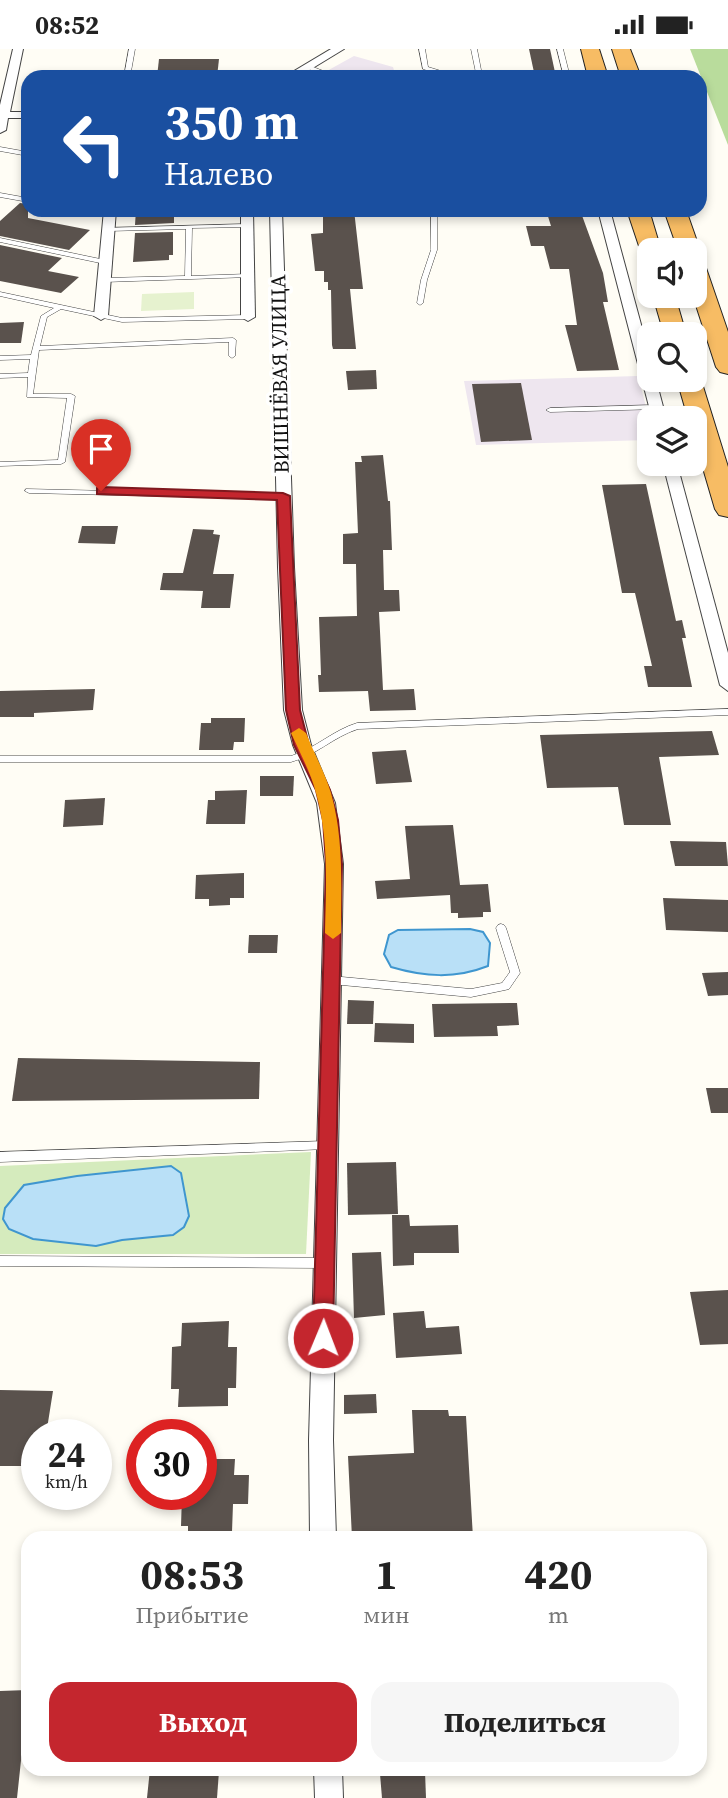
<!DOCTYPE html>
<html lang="ru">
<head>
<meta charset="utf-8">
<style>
	:root { --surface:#fff; --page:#f6f6f6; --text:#222; --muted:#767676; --accent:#c4262e }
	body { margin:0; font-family:"Source Serif 4",serif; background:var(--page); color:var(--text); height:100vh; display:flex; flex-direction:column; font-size:26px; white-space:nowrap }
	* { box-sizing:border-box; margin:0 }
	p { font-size:23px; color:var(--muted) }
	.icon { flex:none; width:38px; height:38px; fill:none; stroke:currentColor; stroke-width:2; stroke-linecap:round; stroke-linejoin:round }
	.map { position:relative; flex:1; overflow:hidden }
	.side { position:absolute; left:21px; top:1482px; width:686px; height:245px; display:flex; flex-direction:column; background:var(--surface); border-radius:21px; box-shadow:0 4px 10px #0003 }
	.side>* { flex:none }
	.banner { position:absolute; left:21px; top:21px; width:686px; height:147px; border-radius:21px; box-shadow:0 4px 10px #0003; background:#1a4fa0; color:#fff; overflow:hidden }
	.controls { position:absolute; left:637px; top:189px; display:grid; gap:14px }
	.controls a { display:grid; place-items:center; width:70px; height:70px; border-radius:14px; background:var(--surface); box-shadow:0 4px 10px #0003; font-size:35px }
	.speed { position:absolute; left:21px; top:1370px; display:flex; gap:14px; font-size:35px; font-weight:700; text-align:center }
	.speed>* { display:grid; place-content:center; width:91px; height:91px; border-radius:50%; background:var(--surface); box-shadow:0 4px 10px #0003; line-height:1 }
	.speed small { font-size:18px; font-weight:400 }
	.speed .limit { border:10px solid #d22; background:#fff; color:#111 }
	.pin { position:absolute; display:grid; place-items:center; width:60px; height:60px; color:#fff; margin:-72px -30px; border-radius:50% 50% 50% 0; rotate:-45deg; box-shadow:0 0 7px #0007 }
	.pin .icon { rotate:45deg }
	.me { position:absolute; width:77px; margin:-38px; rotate:1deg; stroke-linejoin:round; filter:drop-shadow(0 0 5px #0008) }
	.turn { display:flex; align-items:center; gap:24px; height:147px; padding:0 28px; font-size:32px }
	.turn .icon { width:91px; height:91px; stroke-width:2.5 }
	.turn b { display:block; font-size:49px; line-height:60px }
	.eta { display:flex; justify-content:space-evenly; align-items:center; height:119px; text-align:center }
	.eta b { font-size:42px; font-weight:700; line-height:49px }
	.primary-button { display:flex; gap:14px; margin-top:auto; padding:14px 28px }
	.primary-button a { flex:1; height:80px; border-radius:21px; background:var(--accent); color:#fff; font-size:28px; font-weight:700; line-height:80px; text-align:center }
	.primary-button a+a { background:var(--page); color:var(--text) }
	.status { display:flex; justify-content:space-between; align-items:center; height:49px; padding:0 35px; background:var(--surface); direction:ltr }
	.status svg { height:19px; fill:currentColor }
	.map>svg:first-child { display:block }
	.industrial { fill:#eee6ef }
	.green { fill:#d5ebbd }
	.forest { fill:#b9dc9c }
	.pitch { fill:#e6f2cf }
	.water { fill:#b9e0f7; stroke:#3f96cf; stroke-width:2 }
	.building { fill:#5a524d }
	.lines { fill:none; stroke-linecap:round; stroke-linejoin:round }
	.service-casing { stroke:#444; stroke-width:1 }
	.minor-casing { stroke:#444; stroke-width:2 }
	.trunk-casing { stroke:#222; stroke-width:2 }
	.service { fill:#fff; fill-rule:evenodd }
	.minor { fill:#fff; fill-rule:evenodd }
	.trunk { fill:#f7bc64; fill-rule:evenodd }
	.route { fill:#c4262e; stroke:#7f191e; stroke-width:2 }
	.slow { fill:#f59e0b }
	.labels { text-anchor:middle; stroke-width:7; stroke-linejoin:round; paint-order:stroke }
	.street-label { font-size:21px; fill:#111; stroke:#fff }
</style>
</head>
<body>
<div class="status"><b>08:52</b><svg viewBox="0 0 49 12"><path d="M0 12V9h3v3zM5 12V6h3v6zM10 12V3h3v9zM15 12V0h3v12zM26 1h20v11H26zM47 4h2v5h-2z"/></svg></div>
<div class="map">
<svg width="728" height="1749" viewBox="0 0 728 1749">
	<rect width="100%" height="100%" fill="#fffdf5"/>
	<g class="industrial">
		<path d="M354 7 393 18 396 28H316Z"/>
		<path d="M638 327 649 369V391L476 396 464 332Z"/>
	</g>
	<path class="green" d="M311 1103 306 1205H0V1117Z"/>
	<path class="forest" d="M690 0H728V96Z"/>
	<path class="pitch" d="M194 243V260L141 262 142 245Z"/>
	<g class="water">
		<path d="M470 880 483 883 490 894 488 917C455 930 425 928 391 918L384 905 389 886 398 881Z"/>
		<path d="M171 1117 181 1124 189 1167 184 1178 173 1186 122 1191 96 1197 33 1190 9 1180 3 1170 5 1159 24 1136 77 1127Z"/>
	</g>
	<g class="building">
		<path d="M529 0H550L556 28H535Z"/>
		<path d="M159 10H219L217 28H157Z"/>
		<path d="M20 154 28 155V169L90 181 69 201 0 187V172Z"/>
		<path d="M136 161H174V174L135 176Z"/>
		<path d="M323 161H354L363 240H350L356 300H333L332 296 331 241H328V233H324V222H315L311 185 323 184Z"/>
		<path d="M546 161H580L603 224 608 253H603L619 321 577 322 565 276H577L569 220H550L544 197H531L526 177H551Z"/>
		<path d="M173 183V206H169V211L133 213 135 184Z"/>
		<path d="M0 196 62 209 48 222 79 228 61 244 0 232Z"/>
		<path d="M24 273 21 294H0V274Z"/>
		<path d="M376 321 377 340 348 341 346 322Z"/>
		<path d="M521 334 532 391 481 393 472 335Z"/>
		<path d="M383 406 388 452H390L392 501H383L384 541H399L400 562 379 563 383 641 414 640 416 661 370 662 368 642 319 643 318 626H321L319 568 357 567 356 515H343V485L358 484 355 413H362L361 407Z"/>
		<path d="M646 435 676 572 682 571 686 589H682L692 638H648L644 617H652L635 544H622L602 436Z"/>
		<path d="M82 477H118L115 495 78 494Z"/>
		<path d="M193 480 214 481 213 485 220 486 213 525H234L230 559H201L203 542 160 541 163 524H183Z"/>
		<path d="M95 640 93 661 34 664V668H0V642Z"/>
		<path d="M211 669H245L244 693H234L233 701H199L201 674H211Z"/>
		<path d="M712 682 719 706 659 708 671 776H624L618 738 547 739 540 686Z"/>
		<path d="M406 701 412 733 376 735 372 703Z"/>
		<path d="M260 727H294L293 747H260Z"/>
		<path d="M247 741 245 775H206L208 751H215V742Z"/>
		<path d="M105 749 103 776 63 778 65 751Z"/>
		<path d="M453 776 460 836 488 835 491 863H483V868L458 869V864H451L450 846 377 850 375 832 410 830 405 777Z"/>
		<path d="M670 792 726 793 728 817H675Z"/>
		<path d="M244 824V849H230V856L209 857V850H195L196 826Z"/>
		<path d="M663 849 728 851V883L666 881Z"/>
		<path d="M249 886H278L277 904H248Z"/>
		<path d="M728 923V946L708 947 702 924Z"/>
		<path d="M348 951 374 952 373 975H347Z"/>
		<path d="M517 954 519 976 497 977 498 987 434 988 432 955Z"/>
		<path d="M375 974 414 975V994L374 993Z"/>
		<path d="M18 1009 260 1013 259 1050 12 1052Z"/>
		<path d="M706 1039H728V1064H711Z"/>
		<path d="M396 1113 398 1165 348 1166 347 1114Z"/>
		<path d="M392 1166H409L410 1177 458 1176 459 1204H414V1216L393 1217Z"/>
		<path d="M381 1203 385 1266 354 1269 352 1204Z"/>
		<path d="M728 1241V1295L700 1296 690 1243Z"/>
		<path d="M424 1262 426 1279 459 1277 462 1305 396 1309 393 1264Z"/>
		<path d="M229 1272 228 1298H237L236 1339H228V1357L178 1358 179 1340H171L172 1298 181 1297 182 1274Z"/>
		<path d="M0 1341 53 1342 46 1386H37V1417H0Z"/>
		<path d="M376 1345 377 1364 344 1365V1346Z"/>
		<path d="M412 1361H448L449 1367H466L473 1489H416L415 1485 352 1489 348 1407 414 1404Z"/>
		<path d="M201 1410H235L234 1426H249L248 1455H233L232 1483 188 1484V1477H181L182 1446H201Z"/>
		<path d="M28 1641V1693H23L17 1749H0V1642Z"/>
		<path d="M150 1720 219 1722 217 1749H147Z"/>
		<path d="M425 1722 426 1749H382L380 1725Z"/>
	</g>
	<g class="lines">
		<g class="service-casing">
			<g id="service">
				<path d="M129 0H135L130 28H124Z"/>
				<path d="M419 0H425L428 18 451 25 476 24 471 0H477L482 26 479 28H449L423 20Z"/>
				<path d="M557 0H563L570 28H564Z"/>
				<path d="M308 16 326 23 327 24 324 26 306 19 305 18Z"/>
				<path d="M0 98 28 103V107L0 102Z"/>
				<path d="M0 144 28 149V153L0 148Z"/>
				<path d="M81 161H94L113 166 110 168Z"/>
				<path d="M431 161H437V201L427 231 423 254 420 256 417 254 421 231 431 201Z"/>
				<path d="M249 175 250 176 247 178 192 179 191 227 248 225 251 227 250 228 104 233 101 231 104 229 185 227 186 180 108 182 106 181V179Z"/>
				<path d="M0 189 105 211 108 213 105 215 0 193Z"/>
				<path d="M0 243 122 269 248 266 251 268 248 270 122 273 61 260 47 268 40 297 233 289 236 291 235 307 232 309 229 307V293L39 301 33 345H71L75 347 65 413 61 415 0 417V413L58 411 67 349 27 348 28 328 0 329V325L28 324 30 310 0 311V307L31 306 41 267 54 259 0 247Z"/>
				<path d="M656 356 660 358 659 360 550 363 546 361 550 359Z"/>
				<path d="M26 440 283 446 287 448 283 450 29 444 25 442Z"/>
				<path d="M728 660V666L358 680C333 688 317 706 291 713H0V707H291C315 700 333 681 357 674Z"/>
				<path d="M501 875 504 876 506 879 520 924 509 940 505 941 471 948 331 935 327 934 326 931 327 928 331 927 471 940 502 934 510 923 496 879 498 876Z"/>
				<path d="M327 1092 331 1093 332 1096 331 1099 327 1100 0 1113V1103Z"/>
				<path d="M0 1207 324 1209 328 1210 330 1214 328 1218 324 1219 0 1217Z"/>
			</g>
		</g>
		<g class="minor-casing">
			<g id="minor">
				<path d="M13 0H23L10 63H28V69H8L6 81 0 84V56Z"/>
				<path d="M331 0H344L298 28H284Z"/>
				<path d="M104 161H116L108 267 101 271 94 267Z"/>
				<path d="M241 161H253L255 268 248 272 241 268Z"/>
				<path d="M270 161H282L294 518 302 661 311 696 335 754 343 815 333 1391 336 1489H310L309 1391 325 815 317 754 293 696 284 661 278 518Z"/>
				<path d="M598 161H610L649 305V331H656L666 369H652Z"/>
				<path d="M663 415H677L728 604V642L720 636Z"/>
				<path d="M314 1720H342L343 1749H315Z"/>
			</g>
		</g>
		<g class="trunk-casing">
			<g id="trunk">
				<path d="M581 0H599L608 28H588Z"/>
				<path d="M612 0H630L641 28H621Z"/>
				<path d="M627 161H649L661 201H649V207L642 206Z"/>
				<path d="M664 161H686L700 201 697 206 695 201H678Z"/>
				<path d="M695 212 703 214 706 219 728 283V325L720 323 716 318 693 247Z"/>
				<path d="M653 247H675L686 285H664Z"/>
				<path d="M695 325 701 331 728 418V468L719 466 715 460 695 392V369H688L677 331H695Z"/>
			</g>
		</g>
		<use href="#service" class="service"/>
		<use href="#minor" class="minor"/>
		<use href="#trunk" class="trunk"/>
	</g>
	<path class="route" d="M101 438 283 444 290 447 300 661 309 696 330 741 338 771 342 815 333 1289 330 1295 323 1298 316 1295 313 1289 326 815 323 771 316 741 294 696 286 661 277 451 97 445V439Z"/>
	<path class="slow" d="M299 679 306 684C314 704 325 724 331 744 344 790 341 837 341 884L333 890 325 884C326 837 329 790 316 744 311 724 300 704 291 684Z"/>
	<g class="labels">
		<g class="street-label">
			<text transform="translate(280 325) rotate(-91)" y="7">ВИШНЁВАЯ УЛИЦА</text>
		</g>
	</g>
</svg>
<div class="controls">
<a><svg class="icon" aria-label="sound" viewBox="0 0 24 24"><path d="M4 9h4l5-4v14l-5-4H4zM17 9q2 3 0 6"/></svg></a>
<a><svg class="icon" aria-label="search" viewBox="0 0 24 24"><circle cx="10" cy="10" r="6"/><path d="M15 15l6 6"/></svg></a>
<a><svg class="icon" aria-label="layers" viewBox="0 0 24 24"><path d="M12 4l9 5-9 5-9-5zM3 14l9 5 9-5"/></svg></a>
</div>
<div class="speed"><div>24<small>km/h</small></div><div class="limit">30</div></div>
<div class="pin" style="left:101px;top:442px;background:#d93025"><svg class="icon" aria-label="arrive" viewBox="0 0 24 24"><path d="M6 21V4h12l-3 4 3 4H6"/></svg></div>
<svg class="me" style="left:323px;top:1289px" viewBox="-20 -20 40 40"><circle r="17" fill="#c4262e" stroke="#fff" stroke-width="3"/><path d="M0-11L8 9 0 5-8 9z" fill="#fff"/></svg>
<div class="banner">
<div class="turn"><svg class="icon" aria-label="left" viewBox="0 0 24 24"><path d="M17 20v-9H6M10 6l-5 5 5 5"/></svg><div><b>350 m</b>Налево</div></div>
</div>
<section class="side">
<div class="eta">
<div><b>08:53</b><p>Прибытие</p></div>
<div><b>1</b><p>мин</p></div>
<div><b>420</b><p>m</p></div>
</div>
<div class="primary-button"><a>Выход</a><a>Поделиться</a></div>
</section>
</div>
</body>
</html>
